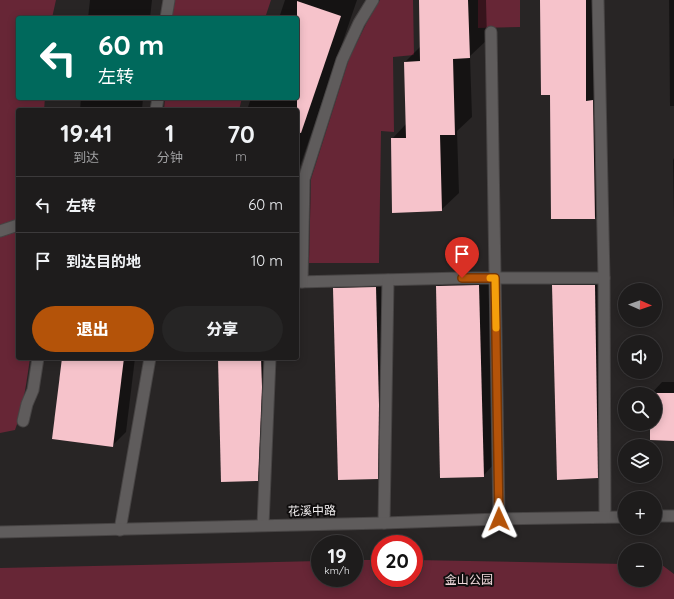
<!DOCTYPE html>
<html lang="zh">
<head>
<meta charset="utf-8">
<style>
	:root { --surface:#1e1c1c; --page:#262525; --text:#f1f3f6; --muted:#a1a1a3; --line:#3c3a3b; --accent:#b45309 }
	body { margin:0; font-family:Quicksand,"Noto Sans SC",sans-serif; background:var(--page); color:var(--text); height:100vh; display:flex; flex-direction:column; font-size:15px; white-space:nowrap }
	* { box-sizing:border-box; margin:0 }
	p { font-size:13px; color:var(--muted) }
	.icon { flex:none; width:22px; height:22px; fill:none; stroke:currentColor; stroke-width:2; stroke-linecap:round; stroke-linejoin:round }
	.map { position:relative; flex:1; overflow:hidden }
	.sheet { position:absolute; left:16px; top:108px; width:283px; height:252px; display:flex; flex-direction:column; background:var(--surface); border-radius:4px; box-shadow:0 2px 10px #0003,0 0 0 1px var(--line) }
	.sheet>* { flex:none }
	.banner { position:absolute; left:16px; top:16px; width:283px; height:84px; border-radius:4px; box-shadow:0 2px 10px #0003,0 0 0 1px var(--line); background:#00695c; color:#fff; overflow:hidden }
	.needle { width:26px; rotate:92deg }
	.controls { position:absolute; left:618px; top:283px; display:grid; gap:8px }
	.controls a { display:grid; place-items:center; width:44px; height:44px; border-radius:50%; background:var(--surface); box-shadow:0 2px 10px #0003,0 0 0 1px var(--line); font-size:20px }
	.speed { position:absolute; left:311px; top:535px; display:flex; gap:8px; font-size:20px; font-weight:700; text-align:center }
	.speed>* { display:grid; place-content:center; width:52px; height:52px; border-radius:50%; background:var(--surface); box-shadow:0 2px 10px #0003,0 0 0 1px var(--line); line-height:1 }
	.speed small { font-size:10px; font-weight:400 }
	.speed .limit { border:6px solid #d22; background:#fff; color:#111 }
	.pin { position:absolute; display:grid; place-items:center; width:34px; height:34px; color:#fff; margin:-41px -17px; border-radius:50% 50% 50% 0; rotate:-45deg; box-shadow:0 0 4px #0007 }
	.pin .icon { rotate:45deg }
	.me { position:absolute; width:44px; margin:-22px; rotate:359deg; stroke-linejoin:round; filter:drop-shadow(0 0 3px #0008) }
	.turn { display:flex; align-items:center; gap:14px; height:84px; padding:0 16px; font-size:18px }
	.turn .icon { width:52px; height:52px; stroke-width:2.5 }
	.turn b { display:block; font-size:28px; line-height:34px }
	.eta { display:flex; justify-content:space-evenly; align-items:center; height:68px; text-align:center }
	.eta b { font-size:24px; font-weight:800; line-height:28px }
	.action { display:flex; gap:8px; margin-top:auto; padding:8px 16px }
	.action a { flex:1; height:46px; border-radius:24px; background:var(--accent); color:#fff; font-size:16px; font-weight:800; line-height:46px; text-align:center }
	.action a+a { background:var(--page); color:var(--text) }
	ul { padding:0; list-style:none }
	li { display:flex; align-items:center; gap:12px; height:56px; padding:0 16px; border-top:1px solid var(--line) }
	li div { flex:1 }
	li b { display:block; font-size:15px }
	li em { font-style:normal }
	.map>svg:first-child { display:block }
	.green { fill:#672636 }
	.shadow { fill:#0007 }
	.building { fill:#f6c3cb }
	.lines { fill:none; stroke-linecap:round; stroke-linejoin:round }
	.service-casing { stroke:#474444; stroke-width:13 }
	.minor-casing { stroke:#474444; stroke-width:13 }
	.tertiary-casing { stroke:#474444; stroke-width:13 }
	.service { stroke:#5f5c5c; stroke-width:11 }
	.minor { stroke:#5f5c5c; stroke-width:11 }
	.tertiary { stroke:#5f5c5c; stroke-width:11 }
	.route-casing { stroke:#753606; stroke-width:10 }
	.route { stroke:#b45309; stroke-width:7 }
	.slow { stroke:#f59e0b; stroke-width:7 }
	.labels { text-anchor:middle; stroke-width:4; stroke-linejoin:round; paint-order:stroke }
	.street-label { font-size:12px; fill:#f1eeef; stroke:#100e0e }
	.park-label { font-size:12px; fill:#f0d9dc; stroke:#100e0e }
</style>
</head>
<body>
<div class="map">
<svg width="674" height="599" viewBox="0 0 674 599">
	<rect width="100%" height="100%" fill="#282525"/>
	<g class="green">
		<path d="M0 0H56L52 18H18V98H45L44 110H18V358H30C27 379 23 410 15 430L0 433Z"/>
		<path d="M175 0H271L265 18H172Z"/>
		<path d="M380 0H413L414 55 393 57 394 132 381 131 379 263H309L311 179 349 59 366 24Z"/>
		<path d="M478 0H520V27L478 28Z"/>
		<path d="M165 98H242L239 110H164Z"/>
		<path d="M354 560H380V578H414V560L625 564V580H655V565H662L674 574V599H0V568L320 561V578H354Z"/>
	</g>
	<g class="shadow">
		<path d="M90 0H152L150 18H88Z"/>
		<path d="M285 0H357L297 175V110H247L251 98H297V18H279Z"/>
		<path d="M420 0H486L487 40 470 56 472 117 457 131 459 193 441 210 392 139 406 124 405 62 421 46Z"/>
		<path d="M541 0H597L606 207 595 218 551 94Z"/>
		<path d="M669 0H674V106H670Z"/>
		<path d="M81 98H143L142 110H80Z"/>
		<path d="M674 158V218L673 160Z"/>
		<path d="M490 274 494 464 483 476 437 286 448 275Z"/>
		<path d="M564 274H606L609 466 597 478 553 285Z"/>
		<path d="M387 276 389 467 377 478 334 289 345 277Z"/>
		<path d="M63 358H135L126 432 112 446Z"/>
		<path d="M219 358H272L269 469 257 480Z"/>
		<path d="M662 382H674V439L651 424H655V394H651Z"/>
	</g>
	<g class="building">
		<path d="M419 0H468L470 58 453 59 455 135H440L442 211 392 213 391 138H406L404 62 420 61Z"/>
		<path d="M540 0H586V101L593 100 595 219H551L550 95H541Z"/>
		<path d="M297 1 341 16 301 133 297 132Z"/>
		<path d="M479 285 484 477 440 478 436 286Z"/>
		<path d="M552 285H595L598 478 557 480Z"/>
		<path d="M376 287 379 405 378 479 338 480 333 288Z"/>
		<path d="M62 358H124L113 447 52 439Z"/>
		<path d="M218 358H261L262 387 258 481 221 482Z"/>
		<path d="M650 393H674V441L650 440V424H655V394Z"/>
	</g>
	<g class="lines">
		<g class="service-casing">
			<g id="service">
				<path d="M491 32 499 519"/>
				<path d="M0 231 18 225"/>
				<path d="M297 282 462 278H604"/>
				<path d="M302 282 304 179 342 60 359 23 373 0"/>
				<path d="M23 421 27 404 33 390 38 358"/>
				<path d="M384 523 388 280"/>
				<path d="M263 525 270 358"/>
			</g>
		</g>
		<g class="minor-casing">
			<g id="minor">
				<path d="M598 0 604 278 605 517"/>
				<path d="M166 18 169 0"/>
				<path d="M156 110 158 98"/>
				<path d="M120 530 150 358"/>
			</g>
		</g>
		<g class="tertiary-casing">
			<g id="tertiary">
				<path d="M655 516H674"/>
				<path d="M0 532 384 523 499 519 625 517"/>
			</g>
		</g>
		<use href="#service" class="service"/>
		<use href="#minor" class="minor"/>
		<use href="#tertiary" class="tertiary"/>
	</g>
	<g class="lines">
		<g class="route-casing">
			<path id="route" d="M462 278H495L499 519"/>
		</g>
		<use href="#route" class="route"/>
		<path class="slow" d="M490 278H495L496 328"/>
	</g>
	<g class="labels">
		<g class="street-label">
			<text transform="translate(312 511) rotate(-1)" y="4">花溪中路</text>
		</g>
		<g class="park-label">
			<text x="469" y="584">金山公园</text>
		</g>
	</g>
</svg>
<div class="controls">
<a><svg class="needle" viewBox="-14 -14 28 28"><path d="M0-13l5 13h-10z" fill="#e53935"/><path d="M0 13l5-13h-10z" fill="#a1a1a3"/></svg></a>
<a><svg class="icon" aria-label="sound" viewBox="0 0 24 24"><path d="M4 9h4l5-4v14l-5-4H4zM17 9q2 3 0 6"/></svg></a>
<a><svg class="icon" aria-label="search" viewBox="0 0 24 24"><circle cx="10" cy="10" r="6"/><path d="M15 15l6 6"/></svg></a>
<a><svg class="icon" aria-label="layers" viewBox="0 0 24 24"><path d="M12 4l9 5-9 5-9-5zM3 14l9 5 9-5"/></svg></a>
<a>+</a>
<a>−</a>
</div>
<div class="speed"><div>19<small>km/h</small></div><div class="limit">20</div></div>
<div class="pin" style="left:462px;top:278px;background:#d93025"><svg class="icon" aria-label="arrive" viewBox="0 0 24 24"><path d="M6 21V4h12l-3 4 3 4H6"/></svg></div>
<svg class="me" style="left:499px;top:519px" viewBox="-20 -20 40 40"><path d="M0-17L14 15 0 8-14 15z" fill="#b45309" stroke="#fff" stroke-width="4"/></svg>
<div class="banner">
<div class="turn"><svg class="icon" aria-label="left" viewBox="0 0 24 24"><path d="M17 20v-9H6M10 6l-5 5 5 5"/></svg><div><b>60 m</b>左转</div></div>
</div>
<section class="sheet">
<div class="eta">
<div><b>19:41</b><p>到达</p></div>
<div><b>1</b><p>分钟</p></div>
<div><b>70</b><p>m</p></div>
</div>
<ul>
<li><svg class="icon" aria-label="left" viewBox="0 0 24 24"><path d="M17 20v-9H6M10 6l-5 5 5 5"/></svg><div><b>左转</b></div><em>60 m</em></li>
<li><svg class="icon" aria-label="arrive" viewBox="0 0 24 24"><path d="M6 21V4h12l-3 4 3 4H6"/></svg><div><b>到达目的地</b></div><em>10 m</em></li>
</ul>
<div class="action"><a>退出</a><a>分享</a></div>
</section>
</div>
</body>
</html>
